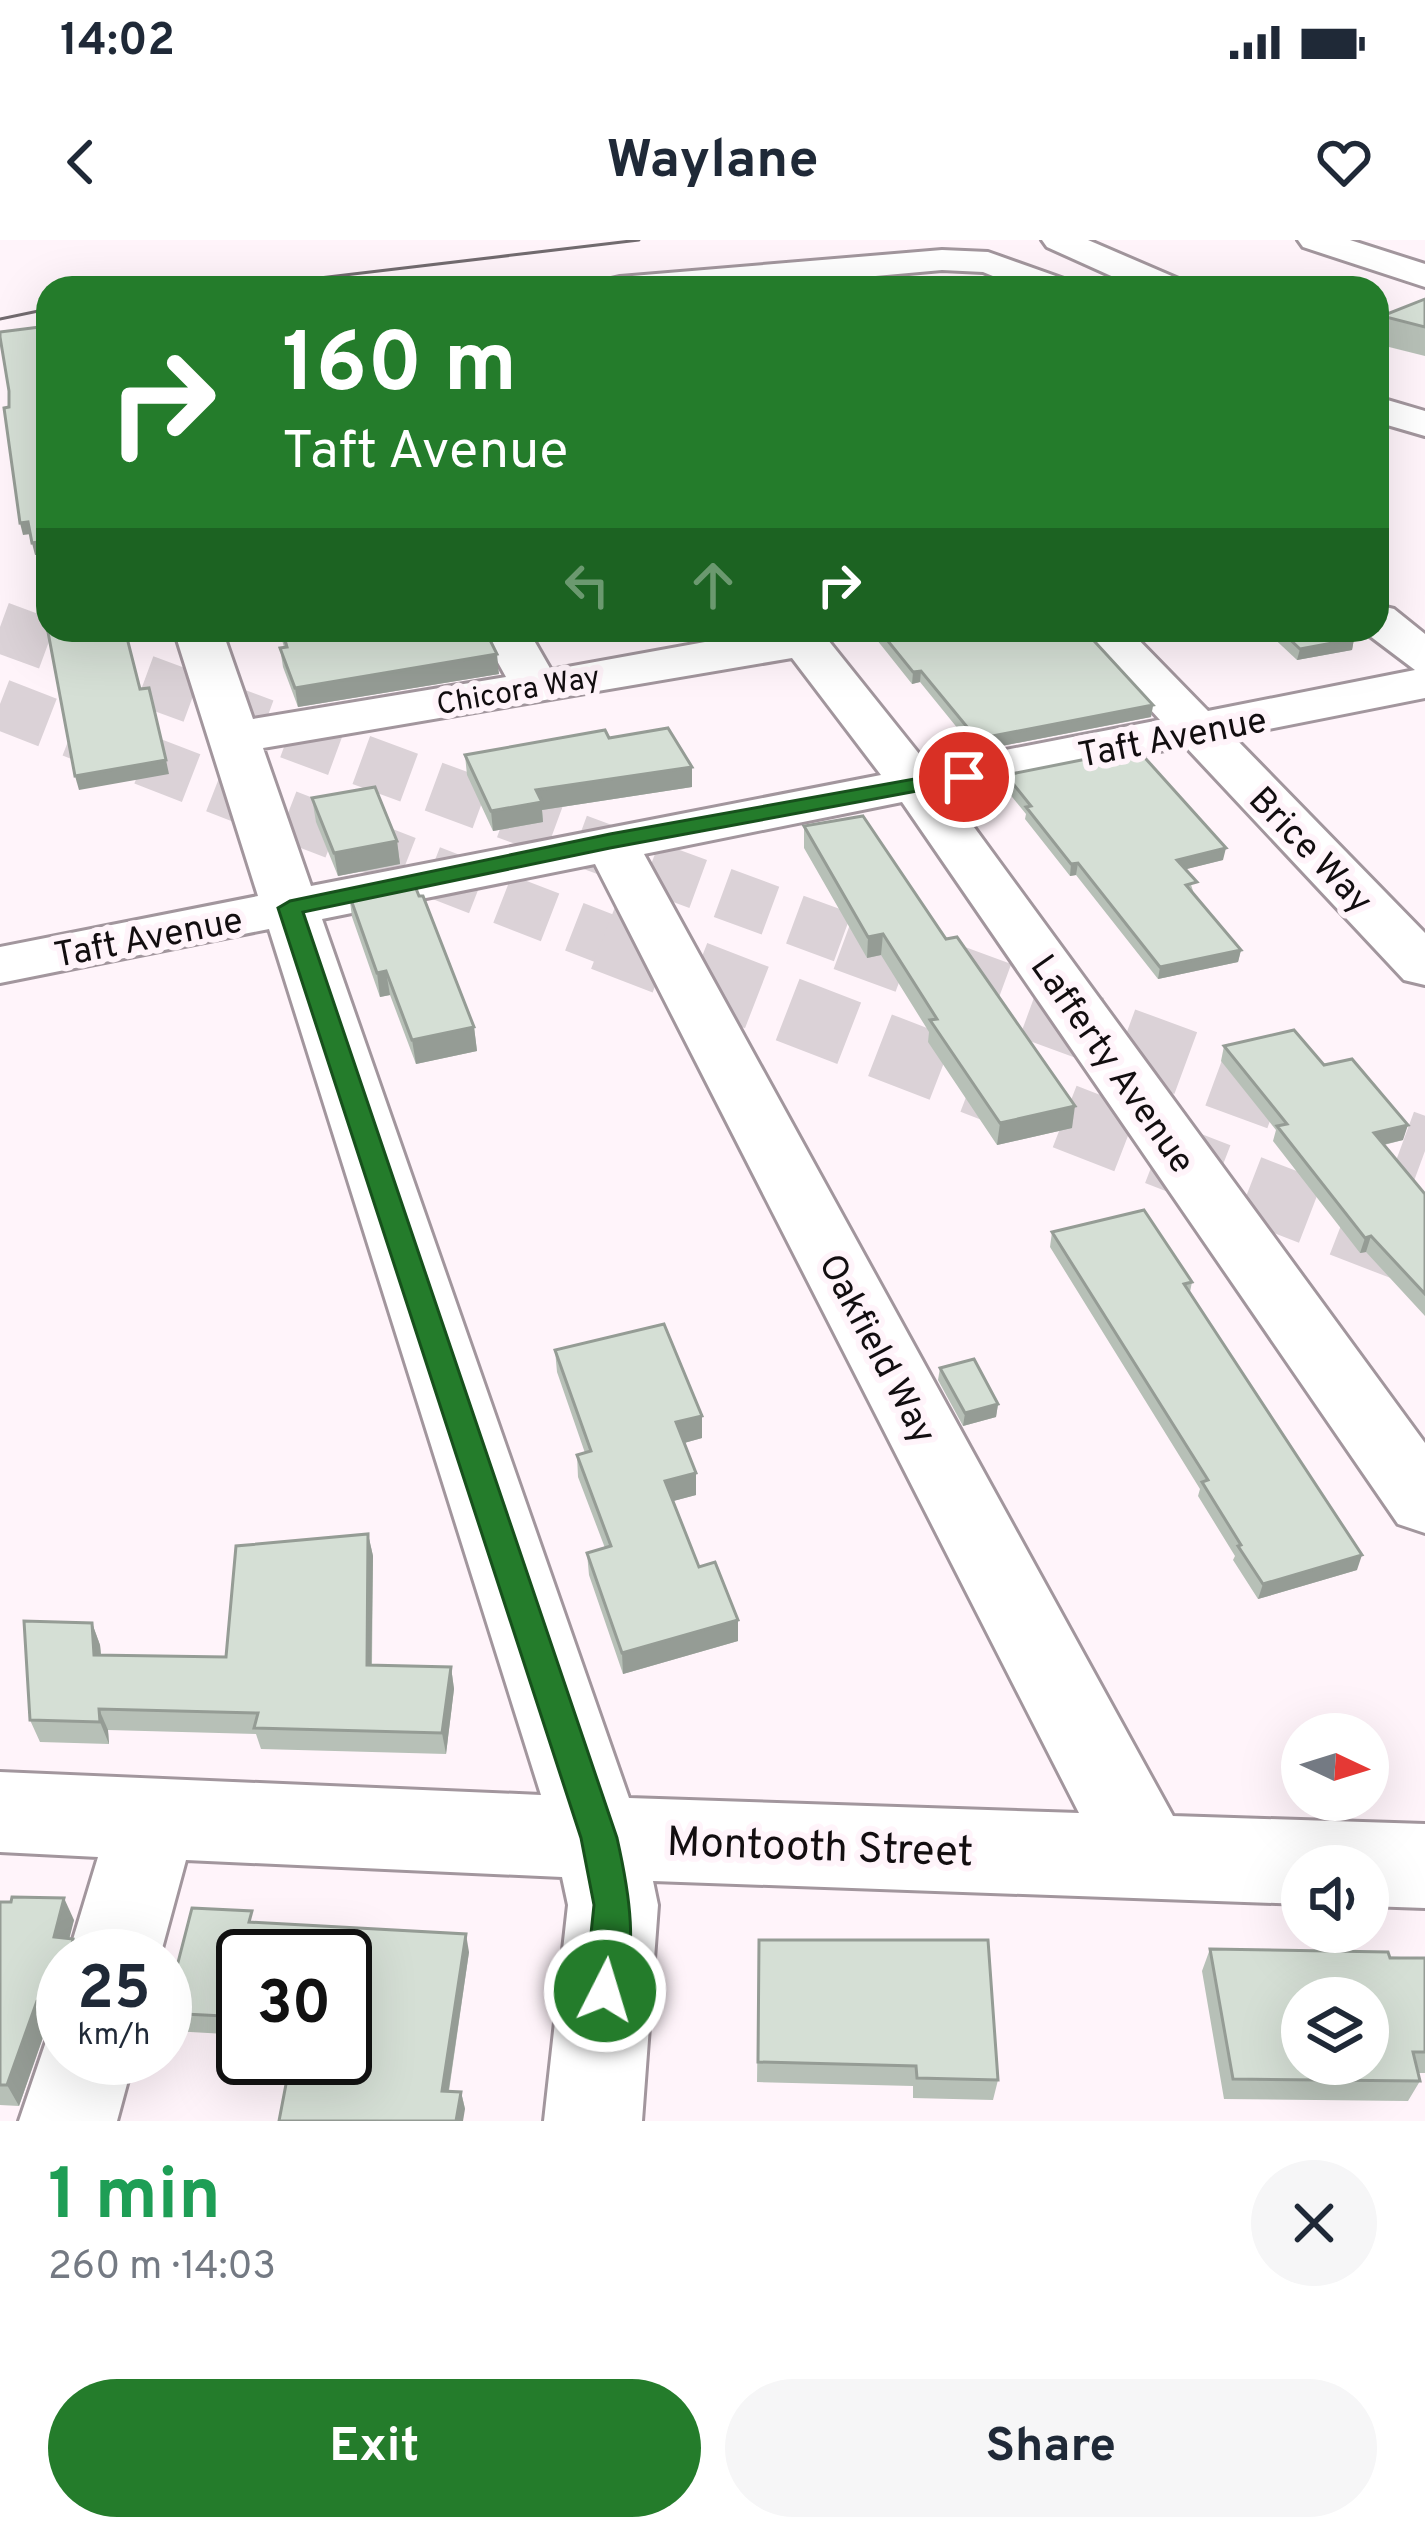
<!DOCTYPE html>
<html lang="en">
<head>
<meta charset="utf-8">
<style>
	:root { --surface:#fff; --page:#f6f6f7; --text:#1f2937; --muted:#747a83; --accent:#247c2b }
	body { margin:0; font-family:Overpass,sans-serif; background:var(--page); color:var(--text); height:100vh; display:flex; flex-direction:column; font-size:45px; white-space:nowrap }
	* { box-sizing:border-box; margin:0 }
	p { font-size:39px; color:var(--muted) }
	.icon { flex:none; width:66px; height:66px; fill:none; stroke:currentColor; stroke-width:2; stroke-linecap:round; stroke-linejoin:round }
	.map { position:relative; height:1881px; overflow:hidden }
	.details { display:flex; flex-direction:column; background:var(--surface); flex:1 }
	.details>* { flex:none }
	.guide { position:absolute; left:36px; top:36px; width:1353px; height:366px; border-radius:36px; box-shadow:0 12px 48px #0002; background:#247c2b; color:#fff; overflow:hidden }
	.needle { width:78px; rotate:94deg }
	.tools { position:absolute; left:1281px; top:1473px; display:grid; gap:24px }
	.tools a { display:grid; place-items:center; width:108px; height:108px; border-radius:50%; background:var(--surface); box-shadow:0 12px 48px #0002; font-size:60px }
	.speed { position:absolute; left:36px; top:1689px; display:flex; gap:24px; font-size:60px; font-weight:700; text-align:center }
	.speed>* { display:grid; place-content:center; width:156px; height:156px; border-radius:50%; background:var(--surface); box-shadow:0 12px 48px #0002; line-height:1 }
	.speed small { font-size:30px; font-weight:400 }
	.speed .limit { border:6px solid #111; border-radius:18px; background:#fff; color:#111 }
	.pin { position:absolute; display:grid; place-items:center; width:102px; height:102px; color:#fff; margin:-51px; border:6px solid #fff; border-radius:50%; box-shadow:0 3px 12px #0007 }
	.me { position:absolute; width:132px; margin:-66px; rotate:5deg; stroke-linejoin:round; filter:drop-shadow(0 0 9px #0008) }
	.turn { display:flex; align-items:center; gap:42px; height:252px; padding:0 48px; font-size:54px }
	.turn .icon { width:156px; height:156px; stroke-width:2.5 }
	.turn b { display:block; font-size:84px; line-height:102px }
	.lanes { display:flex; align-items:center; height:114px; padding:0 48px; background:#0003; justify-content:center; gap:60px; direction:ltr }
	.lanes .off { opacity:.35 }
	.round { display:grid; place-items:center; flex:none; width:126px; height:126px; border-radius:63px; background:var(--page) }
	.headline { display:flex; align-items:center; justify-content:space-between; height:204px; padding:0 48px }
	h1 { font-size:72px; font-weight:700; line-height:90px; color:#1e9e55 }
	.cta { display:flex; gap:24px; margin-top:auto; padding:24px 48px }
	.cta a { flex:1; height:138px; border-radius:72px; background:var(--accent); color:#fff; font-size:48px; font-weight:700; line-height:138px; text-align:center }
	.cta a+a { background:var(--page); color:var(--text) }
	.status { display:flex; justify-content:space-between; align-items:center; height:84px; padding:0 60px; background:var(--surface); direction:ltr }
	.status svg { height:33px; fill:currentColor }
	header { display:flex; justify-content:space-between; align-items:center; height:156px; padding:0 48px; background:var(--surface); font-size:54px; font-weight:700 }
	.map>svg:first-child { display:block }
	.lines { fill:none; stroke-linecap:round; stroke-linejoin:round }
	.highway-tunnel-far1 { stroke:#dbd2d7; stroke-width:51; stroke-dasharray:51 26; stroke-linecap:butt }
	.highway-tunnel { stroke:#dbd2d7; stroke-width:66; stroke-dasharray:66 33; stroke-linecap:butt }
	.minor-casing { stroke:#a2969d; stroke-width:6 }
	.major-casing { stroke:#a2969d; stroke-width:6 }
	.minor { fill:#fff; fill-rule:evenodd }
	.major { fill:#fff; fill-rule:evenodd }
	.tram { stroke:#726b6f; stroke-width:3 }
	.wall { fill:#b7c0b7 }
	.shaded-wall { fill:#959c95 }
	.building { fill:#d5dfd5; stroke:#959c95; stroke-width:3; fill-rule:evenodd }
	.route { fill:#247c2b; stroke:#17511c; stroke-width:3 }
	.labels { text-anchor:middle; stroke-width:12; stroke-linejoin:round; paint-order:stroke }
	.far-street-label { font-size:30px; fill:#120e10; stroke:#fff4fa }
	.street-label { font-size:36px; fill:#120e10; stroke:#fff4fa }
	.near-street-label { font-size:42px; fill:#120e10; stroke:#fff4fa }
</style>
</head>
<body>
<div class="status"><b>14:02</b><svg viewBox="0 0 49 12"><path d="M0 12V9h3v3zM5 12V6h3v6zM10 12V3h3v9zM15 12V0h3v12zM26 1h20v11H26zM47 4h2v5h-2z"/></svg></div>
<header><svg class="icon" aria-label="back" viewBox="0 0 24 24"><path d="M15 5l-7 7 7 7"/></svg>Waylane<svg class="icon" aria-label="heart" viewBox="0 0 24 24"><path d="M12 20l-8-8c-3-5 5-10 8-4 3-6 11-1 8 4z"/></svg></header>
<div class="map">
<svg width="1425" height="1881" viewBox="0 0 1425 1881">
	<rect width="100%" height="100%" fill="#fff4fa"/>
	<g class="lines">
		<g class="highway-tunnel-far1">
			<path d="M0 387 853 701"/>
			<path d="M0 464 611 701"/>
		</g>
		<g class="highway-tunnel">
			<path d="M603 698 1425 1016"/>
			<path d="M845 698 1425 911"/>
		</g>
		<g class="minor-casing">
			<g id="minor">
				<path d="M1042 0H1088L1181 40 1186 48H1138L1047 7Z"/>
				<path d="M942 10 988 12 1067 40 1072 48H1022L983 32 942 30 742 48H602L607 40 620 37Z"/>
				<path d="M1377 157 1425 171V196L1377 182Z"/>
				<path d="M1377 365 1394 369 1425 394V458L1233 496 1425 693V745L1404 740 1185 506 949 553 1425 1203V1293L1398 1284 902 562 644 614 1173 1576 1425 1584V1668L1368 1666V1626H1302V1664L653 1641 658 1665 642 1881H544L568 1665 562 1637 186 1620 160 1716H68L98 1617 0 1612V1532L541 1555 269 689 0 743V707L258 656 174 390H222L253 479 506 437 480 390H528L551 430 771 390H820L928 525 1160 480 1078 390H1129L1208 471 1415 430 1362 390H1377ZM792 418 881 535 311 646 263 508ZM595 624 1079 1573 629 1558 322 679Z"/>
				<path d="M63 1780V1818H134L117 1881H19L52 1784Z"/>
			</g>
		</g>
		<g class="major-casing">
			<path id="major" d="M1298 0H1350L1425 24V47L1303 7Z"/>
		</g>
		<use href="#minor" class="minor"/>
		<use href="#major" class="major"/>
		<g class="tram">
			<path d="M175 48 249 39"/>
			<path d="M236 48 639 0"/>
			<path d="M0 79 48 69"/>
		</g>
	</g>
	<g class="wall">
		<path d="M1425 59V116L1377 104 1382 76Z"/>
		<path d="M279 390H485L499 434 298 467 283 427 280 408 284 407Z"/>
		<path d="M671 390H726V394L679 402Z"/>
		<path d="M869 390H992L996 394 1153 465 1151 477 976 511 920 442 912 444Z"/>
		<path d="M1265 390H1344L1354 399 1352 410 1297 420Z"/>
		<path d="M609 498 692 547 542 570 543 582 493 591 467 535 465 515Z"/>
		<path d="M1006 535 1223 620 1186 629 1194 654 1241 710 1238 722 1158 739 1076 635 1070 636 1025 579 1026 574 1004 547Z"/>
		<path d="M312 558 397 601 400 624 338 636 316 582Z"/>
		<path d="M804 586 1072 888 997 905 928 802 929 792 881 715 867 718 804 608Z"/>
		<path d="M349 654 474 787 477 811 416 824 390 755 380 757 352 677Z"/>
		<path d="M1224 806 1324 825 1403 900 1384 905 1425 954V1076L1366 1012 1360 1013 1273 901 1276 890 1221 821Z"/>
		<path d="M1052 992 1192 1042 1190 1052 1357 1330 1258 1359 1233 1320 1235 1316 1198 1256 1200 1249 1050 1007Z"/>
		<path d="M555 1110 702 1198 684 1203 696 1255 673 1261 699 1327 738 1401 623 1434 589 1335 587 1313 605 1308 578 1237 577 1215 585 1213 557 1132Z"/>
		<path d="M940 1128 998 1164 996 1177 963 1186 938 1140Z"/>
		<path d="M368 1294 373 1316 372 1425 451 1427 454 1449 446 1514 261 1509 256 1494 108 1490 109 1504 40 1502 30 1480 92 1383 100 1405 101 1415 226 1417Z"/>
		<path d="M0 1662 74 1680 63 1716V1778L61 1776 48 1783 19 1866 0 1865Z"/>
		<path d="M255 1683 469 1712 449 1851 461 1852 465 1869 345 1818 243 1716V1795L173 1791 165 1773Z"/>
		<path d="M759 1700 998 1840 993 1860 913 1858V1846L757 1842Z"/>
		<path d="M1210 1709 1425 1718V1833H1418L1420 1841 1408 1861 1224 1859 1202 1731Z"/>
	</g>
	<g class="shaded-wall">
		<path d="M28 282 31 294 23 295 20 283Z"/>
		<path d="M44 301 47 314 35 315 32 303Z"/>
		<path d="M679 390H726V394L679 402Z"/>
		<path d="M1354 399 1352 410 1297 420 1300 409Z"/>
		<path d="M497 414 499 434 298 467 295 448Z"/>
		<path d="M921 431 920 442 912 444 913 432Z"/>
		<path d="M1153 465 1151 477 976 511 977 499Z"/>
		<path d="M166 520 169 534 79 550 75 536Z"/>
		<path d="M692 527V547L542 570 543 582 493 591 491 571 536 550Z"/>
		<path d="M397 601 400 624 338 636 334 613Z"/>
		<path d="M1226 608 1223 620 1175 632 1177 620Z"/>
		<path d="M1078 623 1076 635 1070 636 1071 624Z"/>
		<path d="M883 694 881 715 867 718 868 697Z"/>
		<path d="M1241 710 1238 722 1158 739 1160 727Z"/>
		<path d="M386 731 390 755 380 757 377 733Z"/>
		<path d="M474 787 477 811 416 824 412 800Z"/>
		<path d="M1075 866 1072 888 997 905 1000 883Z"/>
		<path d="M1408 885 1403 900 1369 908 1374 893Z"/>
		<path d="M1371 996 1366 1012 1360 1013 1365 998Z"/>
		<path d="M998 1164 996 1177 963 1186 965 1173Z"/>
		<path d="M702 1176V1198L677 1205 676 1182Z"/>
		<path d="M696 1233V1255L666 1263 665 1241Z"/>
		<path d="M368 1294 373 1316 371 1446 367 1425Z"/>
		<path d="M1362 1315 1357 1330 1258 1359 1263 1344Z"/>
		<path d="M738 1380V1401L623 1434 622 1413Z"/>
		<path d="M92 1383 100 1405 103 1437 94 1415Z"/>
		<path d="M451 1427 454 1449 446 1514 442 1493Z"/>
		<path d="M99 1469 108 1490 109 1504 100 1482Z"/>
		<path d="M64 1658 74 1680 65 1716 54 1697Z"/>
		<path d="M466 1694 469 1712 446 1868 442 1851Z"/>
		<path d="M73 1699 81 1716H69Z"/>
		<path d="M63 1738V1774L57 1762Z"/>
		<path d="M51 1755 61 1776 48 1783 19 1866 7 1845 37 1761Z"/>
		<path d="M461 1852 465 1869 463 1881H456Z"/>
	</g>
	<g class="building">
		<path d="M726 45 729 48H692Z"/>
		<path d="M1425 59V87L1382 76Z"/>
		<path d="M48 86V320L44 301 32 303 28 282 20 283 4 168 9 167V151L0 97V92Z"/>
		<path d="M59 390H125L140 449 149 448 166 520 75 536 48 392Z"/>
		<path d="M282 390H485L497 414 295 448 280 408 287 407Z"/>
		<path d="M879 390H992L996 394 1019 390H1084L1153 465 977 499 921 431 913 432Z"/>
		<path d="M1280 390H1344L1354 399 1300 409Z"/>
		<path d="M668 488 692 527 536 550 542 562 491 571 465 515 605 490 609 498Z"/>
		<path d="M1137 509 1226 608 1177 620 1197 642 1186 645 1241 710 1160 727 1078 623 1071 624 1026 567 1031 566 1006 535Z"/>
		<path d="M375 547 397 601 334 613 312 558Z"/>
		<path d="M863 576 946 699 957 697 1075 866 1000 883 930 780 937 779 883 694 868 697 804 586Z"/>
		<path d="M413 641 419 656H423L474 787 412 800 386 731 377 733 349 654Z"/>
		<path d="M1294 790 1324 825 1352 819 1408 885 1374 893 1425 954V1054L1371 996 1365 998 1277 886 1287 884 1224 806Z"/>
		<path d="M1144 970 1192 1042 1184 1044 1362 1315 1263 1344 1238 1306 1241 1305 1202 1242 1208 1240 1052 992Z"/>
		<path d="M664 1084 702 1176 676 1182 696 1233 665 1241 699 1327 715 1322 738 1380 622 1413 587 1313 611 1306 577 1215 591 1211 555 1110Z"/>
		<path d="M974 1119 998 1164 965 1173 940 1128Z"/>
		<path d="M368 1294 367 1425 451 1427 442 1493 254 1488 258 1473 99 1469 100 1482 30 1480 24 1381 92 1383 94 1415 226 1417 236 1306Z"/>
		<path d="M12 1657 64 1658 54 1697 73 1699 69 1716H63V1738L57 1762 51 1755 37 1761 7 1845H0V1662H11Z"/>
		<path d="M192 1668 252 1671 249 1682 466 1694 442 1851 461 1852 456 1881H279L291 1818H345V1716H243V1777L165 1773Z"/>
		<path d="M759 1700H988L998 1840 917 1838 916 1826 758 1822Z"/>
		<path d="M1210 1709 1388 1712 1390 1718H1425V1812H1413L1420 1841 1233 1839ZM1302 1758H1368V1824H1302Z"/>
	</g>
	<path class="route" d="M964 530 971 532V541L610 608 303 672 617 1598C629 1651 640 1713 618 1765L605 1770 591 1765 585 1751 594 1665 581 1598 278 668 290 661 610 594Z"/>
	<g class="labels">
		<g class="far-street-label">
			<text transform="translate(518 450) rotate(-10)" y="10">Chicora Way</text>
		</g>
		<g class="street-label">
			<text transform="translate(1172 496) rotate(-11)" y="13">Taft Avenue</text>
			<text transform="translate(1312 609) rotate(46)" y="13">Brice Way</text>
			<text transform="translate(148 696) rotate(-11)" y="13">Taft Avenue</text>
			<text transform="translate(1114 823) rotate(55)" y="13">Lafferty Avenue</text>
			<text transform="translate(879 1108) rotate(62)" y="13">Oakfield Way</text>
		</g>
		<g class="near-street-label">
			<text transform="translate(820 1605) rotate(2)" y="15">Montooth Street</text>
		</g>
	</g>
</svg>
<div class="tools">
<a><svg class="needle" viewBox="-14 -14 28 28"><path d="M0-13l5 13h-10z" fill="#e53935"/><path d="M0 13l5-13h-10z" fill="#747a83"/></svg></a>
<a><svg class="icon" aria-label="sound" viewBox="0 0 24 24"><path d="M4 9h4l5-4v14l-5-4H4zM17 9q2 3 0 6"/></svg></a>
<a><svg class="icon" aria-label="layers" viewBox="0 0 24 24"><path d="M12 4l9 5-9 5-9-5zM3 14l9 5 9-5"/></svg></a>
</div>
<div class="speed"><div>25<small>km/h</small></div><div class="limit">30</div></div>
<div class="pin" style="left:964px;top:537px;background:#d93025"><svg class="icon" aria-label="arrive" viewBox="0 0 24 24"><path d="M6 21V4h12l-3 4 3 4H6"/></svg></div>
<svg class="me" style="left:605px;top:1751px" viewBox="-20 -20 40 40"><circle r="17" fill="#247c2b" stroke="#fff" stroke-width="3"/><path d="M0-11L8 9 0 5-8 9z" fill="#fff"/></svg>
<div class="guide">
<div class="turn"><svg class="icon" aria-label="right" viewBox="0 0 24 24"><path d="M7 20v-9h11M14 6l5 5-5 5"/></svg><div><b>160 m</b>Taft Avenue</div></div>
<div class="lanes"><svg class="icon off" aria-label="left" viewBox="0 0 24 24"><path d="M17 20v-9H6M10 6l-5 5 5 5"/></svg><svg class="icon off" aria-label="ahead" viewBox="0 0 24 24"><path d="M12 20V5M6 11l6-6 6 6"/></svg><svg class="icon" aria-label="right" viewBox="0 0 24 24"><path d="M7 20v-9h11M14 6l5 5-5 5"/></svg></div>
</div>
</div>
<section class="details">
<div class="headline"><div><h1>1 min</h1><p>260 m · 14:03</p></div><a class="round"><svg class="icon" aria-label="close" viewBox="0 0 24 24"><path d="M6 6l12 12M18 6L6 18"/></svg></a></div>
<div class="cta"><a>Exit</a><a>Share</a></div>
</section>
</body>
</html>
